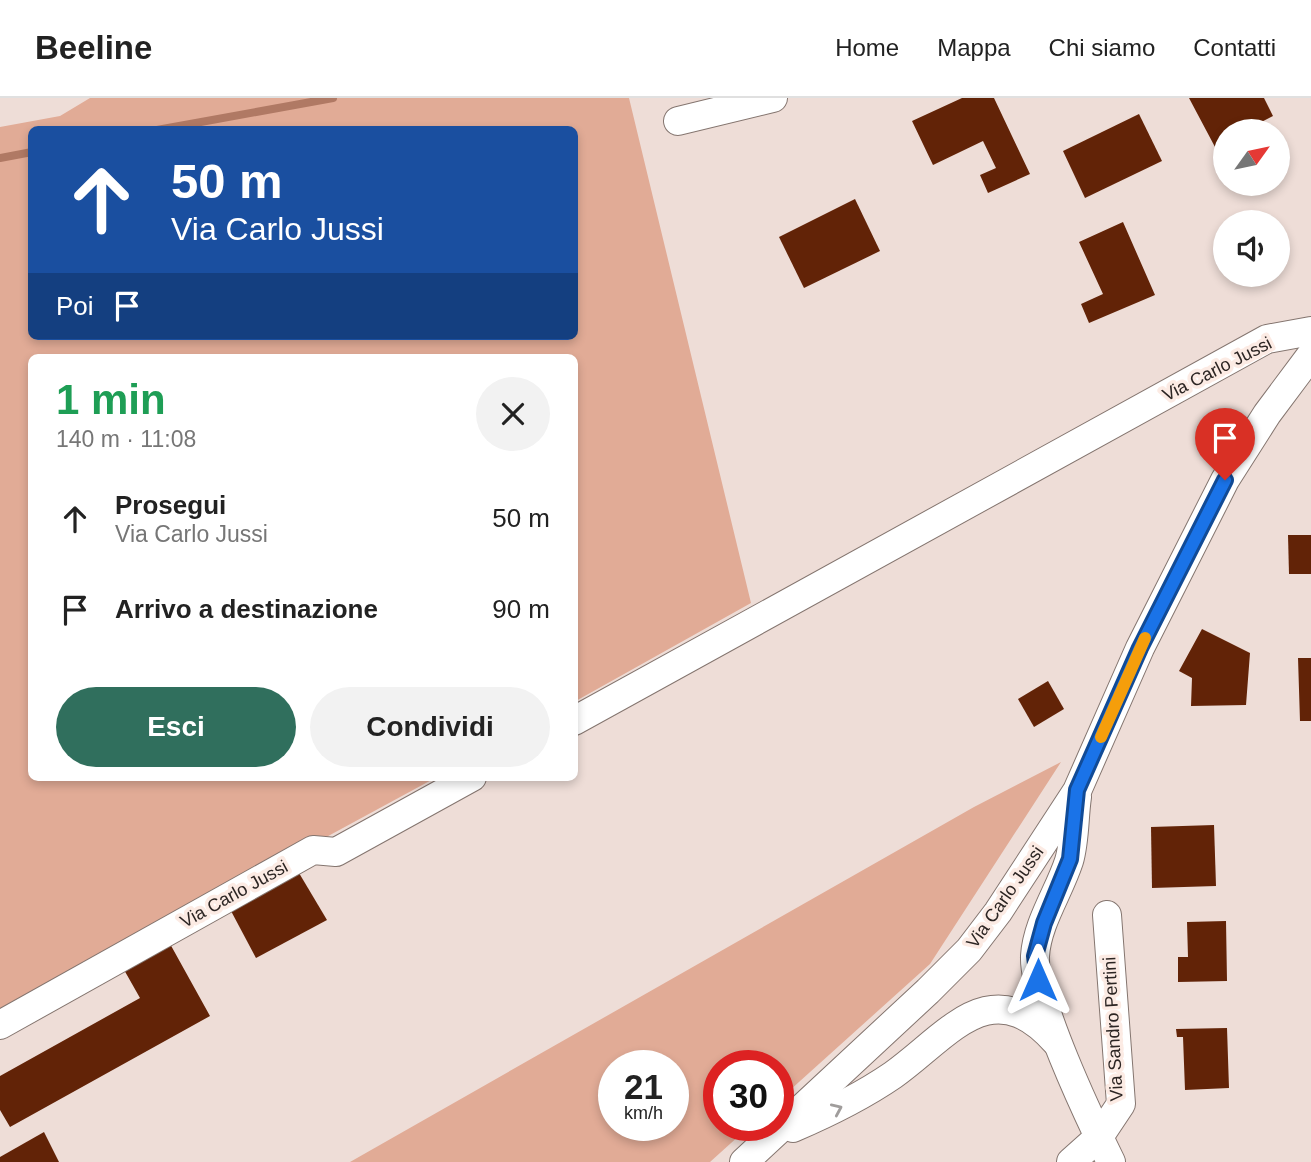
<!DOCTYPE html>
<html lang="it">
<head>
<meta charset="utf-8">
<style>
	:root { --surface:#fff; --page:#f2f2f2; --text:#222; --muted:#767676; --line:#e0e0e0; --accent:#306f5d }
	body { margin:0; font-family:Arial,sans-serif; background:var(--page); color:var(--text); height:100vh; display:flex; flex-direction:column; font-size:26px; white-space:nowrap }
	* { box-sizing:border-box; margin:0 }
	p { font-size:23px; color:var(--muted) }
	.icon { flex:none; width:38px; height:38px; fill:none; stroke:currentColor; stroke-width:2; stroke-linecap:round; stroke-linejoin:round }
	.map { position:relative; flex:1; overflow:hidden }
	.drawer { position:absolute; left:28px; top:256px; width:550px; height:427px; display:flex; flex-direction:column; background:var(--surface); border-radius:10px; box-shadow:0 4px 10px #0003 }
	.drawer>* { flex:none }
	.guide { position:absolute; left:28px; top:28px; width:550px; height:214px; border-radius:10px; box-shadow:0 4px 10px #0003; background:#1a4fa0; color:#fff; overflow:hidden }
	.needle { width:46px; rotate:57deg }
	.tools { position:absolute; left:1213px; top:21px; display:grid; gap:14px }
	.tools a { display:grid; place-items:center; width:77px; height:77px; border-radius:50%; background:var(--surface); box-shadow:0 4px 10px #0003; font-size:35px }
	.speed { position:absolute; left:598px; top:952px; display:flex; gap:14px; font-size:35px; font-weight:700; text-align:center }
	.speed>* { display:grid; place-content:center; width:91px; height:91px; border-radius:50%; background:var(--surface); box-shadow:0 4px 10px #0003; line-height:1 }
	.speed small { font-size:18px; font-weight:400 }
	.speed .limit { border:10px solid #d22; background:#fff; color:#111 }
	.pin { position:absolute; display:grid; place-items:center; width:60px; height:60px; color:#fff; margin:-72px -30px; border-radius:50% 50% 50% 0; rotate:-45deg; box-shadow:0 0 7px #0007 }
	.pin .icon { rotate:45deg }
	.me { position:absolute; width:77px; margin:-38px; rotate:0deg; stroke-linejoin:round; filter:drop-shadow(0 0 5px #0008) }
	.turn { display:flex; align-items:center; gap:24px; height:147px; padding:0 28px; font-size:32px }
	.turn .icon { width:91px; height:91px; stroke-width:2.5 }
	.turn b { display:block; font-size:49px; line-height:60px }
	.then { display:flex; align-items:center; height:66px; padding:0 28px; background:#0003; gap:14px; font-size:26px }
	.round { display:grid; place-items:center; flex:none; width:74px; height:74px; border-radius:37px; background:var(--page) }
	.headline { display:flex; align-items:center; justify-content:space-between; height:119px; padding:0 28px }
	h1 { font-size:42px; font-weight:700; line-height:52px; color:#1e9e55 }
	.primary-button { display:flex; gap:14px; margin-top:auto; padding:14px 28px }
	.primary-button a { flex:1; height:80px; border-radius:42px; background:var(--accent); color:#fff; font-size:28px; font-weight:700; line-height:80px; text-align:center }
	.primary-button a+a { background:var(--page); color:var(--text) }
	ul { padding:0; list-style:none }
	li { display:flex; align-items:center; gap:21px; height:91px; padding:0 28px }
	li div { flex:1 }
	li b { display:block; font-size:26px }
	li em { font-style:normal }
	header { display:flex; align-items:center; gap:42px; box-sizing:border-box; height:98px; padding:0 35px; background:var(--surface); border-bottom:2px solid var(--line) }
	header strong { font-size:33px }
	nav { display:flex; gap:38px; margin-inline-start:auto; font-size:24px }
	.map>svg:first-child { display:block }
	.green { fill:#e1ab96; fill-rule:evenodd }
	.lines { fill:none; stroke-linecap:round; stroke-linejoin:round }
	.stream { stroke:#b07964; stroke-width:8 }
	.building { fill:#622307 }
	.minor-casing { stroke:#84756f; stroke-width:30 }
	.minor { stroke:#fff; stroke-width:28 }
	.oneway { stroke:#a09d9c }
	.route-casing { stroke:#114b97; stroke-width:18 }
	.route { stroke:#1a73e8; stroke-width:12 }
	.slow { stroke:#f59e0b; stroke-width:12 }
	.labels { text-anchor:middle; stroke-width:7; stroke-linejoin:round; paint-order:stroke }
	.street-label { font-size:18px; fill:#2c2523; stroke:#fcebe4 }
</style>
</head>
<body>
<header>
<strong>Beeline</strong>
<nav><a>Home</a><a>Mappa</a><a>Chi siamo</a><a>Contatti</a></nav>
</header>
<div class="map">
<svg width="1311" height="1064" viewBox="0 0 1311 1064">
	<rect width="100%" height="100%" fill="#eeddd7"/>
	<g class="green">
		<path d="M90 0H629L751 505 574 604V259H32V679H437L0 916V29L60 18ZM32 32H574V238H32Z"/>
		<path d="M1061 664 930 866 779 1002V968H719V1027H751L710 1064H350L974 709ZM614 968H674V1027H614Z"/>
	</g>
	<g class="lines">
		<g class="stream">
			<path d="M157 32 333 0"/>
			<path d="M0 60 32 54"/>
		</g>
	</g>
	<g class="building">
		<path d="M962 0H994L1030 76 988 95 980 77 996 70 983 43 933 67 912 23Z"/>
		<path d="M1189 0H1264L1273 18 1244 33H1225V43L1215 49Z"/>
		<path d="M1139 16 1162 63 1085 100 1063 53Z"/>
		<path d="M855 101 880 153 804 190 779 139Z"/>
		<path d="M1123 124 1155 197 1089 225 1081 206 1103 196 1079 144Z"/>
		<path d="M1288 437H1311V476H1289Z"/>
		<path d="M1202 531 1250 555 1246 607 1191 608 1192 580 1179 573Z"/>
		<path d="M1298 560H1311V623H1300Z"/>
		<path d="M1048 583 1064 611 1034 629 1018 601Z"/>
		<path d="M1214 727 1216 788 1152 790 1151 729Z"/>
		<path d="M299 775 327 822 256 860 231 813Z"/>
		<path d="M1226 823 1227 883 1178 884V859H1188L1187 824Z"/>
		<path d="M169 844 210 918 10 1029 0 1012V978L140 900 123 870Z"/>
		<path d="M1227 930 1229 990 1185 992 1183 939H1177L1176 931Z"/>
		<path d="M44 1034 59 1064H0V1059Z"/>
	</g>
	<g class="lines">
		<g class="minor-casing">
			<g id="minor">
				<path d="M678 23 773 0"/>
				<path d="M574 623 1267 241 1311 233"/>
				<path d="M1077 699C1074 719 1075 743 1069 763 1059 794 1037 825 1035 858 1033 902 1090 1021 1111 1064"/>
				<path d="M0 927 313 752 336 754 472 679"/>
				<path d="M793 1030C828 1015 861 999 893 977 948 938 991 871 1056 944"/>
				<path d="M744 1064 928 893 969 852 998 814 1077 693 1140 550 1225 382 1267 316 1311 257"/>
				<path d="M1071 1064 1099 1039 1121 1006 1107 817"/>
			</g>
		</g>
		<use href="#minor" class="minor"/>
	</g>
	<defs><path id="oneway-chevron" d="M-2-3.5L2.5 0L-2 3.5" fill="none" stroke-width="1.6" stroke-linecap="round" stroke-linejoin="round" transform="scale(1.75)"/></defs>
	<use class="oneway" href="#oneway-chevron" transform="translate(837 1011) rotate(-24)"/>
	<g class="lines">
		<g class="route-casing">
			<path id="route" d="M1038 882 1035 858 1044 825 1070 761 1077 692 1140 550 1225 382"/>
		</g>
		<use href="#route" class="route"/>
		<path class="slow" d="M1101 639 1145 540"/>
	</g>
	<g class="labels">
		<g class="street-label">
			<text transform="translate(1217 271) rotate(-27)" y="6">Via Carlo Jussi</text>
			<text transform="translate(234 796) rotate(-29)" y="6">Via Carlo Jussi</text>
			<text transform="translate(1005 799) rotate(-55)" y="6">Via Carlo Jussi</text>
			<text transform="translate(1113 931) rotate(-93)" y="6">Via Sandro Pertini</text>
		</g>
	</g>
</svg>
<div class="tools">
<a><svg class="needle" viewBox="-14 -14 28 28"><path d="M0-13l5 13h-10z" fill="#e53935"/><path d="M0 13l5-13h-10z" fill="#767676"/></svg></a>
<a><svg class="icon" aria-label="sound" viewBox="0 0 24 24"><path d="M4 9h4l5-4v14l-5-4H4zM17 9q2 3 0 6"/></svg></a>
</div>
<div class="speed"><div>21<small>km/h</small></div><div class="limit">30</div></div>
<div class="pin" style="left:1225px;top:382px;background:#d93025"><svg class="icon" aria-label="arrive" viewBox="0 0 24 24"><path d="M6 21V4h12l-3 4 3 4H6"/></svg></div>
<svg class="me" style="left:1038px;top:882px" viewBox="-20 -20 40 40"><path d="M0-17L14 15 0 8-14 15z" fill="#1a73e8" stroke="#fff" stroke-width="4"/></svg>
<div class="guide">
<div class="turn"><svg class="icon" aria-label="ahead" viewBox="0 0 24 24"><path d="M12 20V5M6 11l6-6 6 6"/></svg><div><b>50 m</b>Via Carlo Jussi</div></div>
<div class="then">Poi<svg class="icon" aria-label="arrive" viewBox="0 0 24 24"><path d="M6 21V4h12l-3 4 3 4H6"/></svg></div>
</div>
<section class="drawer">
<div class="headline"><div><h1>1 min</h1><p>140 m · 11:08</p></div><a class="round"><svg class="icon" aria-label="close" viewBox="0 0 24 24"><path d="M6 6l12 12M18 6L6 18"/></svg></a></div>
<ul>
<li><svg class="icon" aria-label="ahead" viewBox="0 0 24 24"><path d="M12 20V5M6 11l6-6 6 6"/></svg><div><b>Prosegui</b><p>Via Carlo Jussi</p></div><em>50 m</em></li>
<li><svg class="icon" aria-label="arrive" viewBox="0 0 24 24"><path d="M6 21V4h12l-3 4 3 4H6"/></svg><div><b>Arrivo a destinazione</b></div><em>90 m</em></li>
</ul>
<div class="primary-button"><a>Esci</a><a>Condividi</a></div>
</section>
</div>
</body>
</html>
